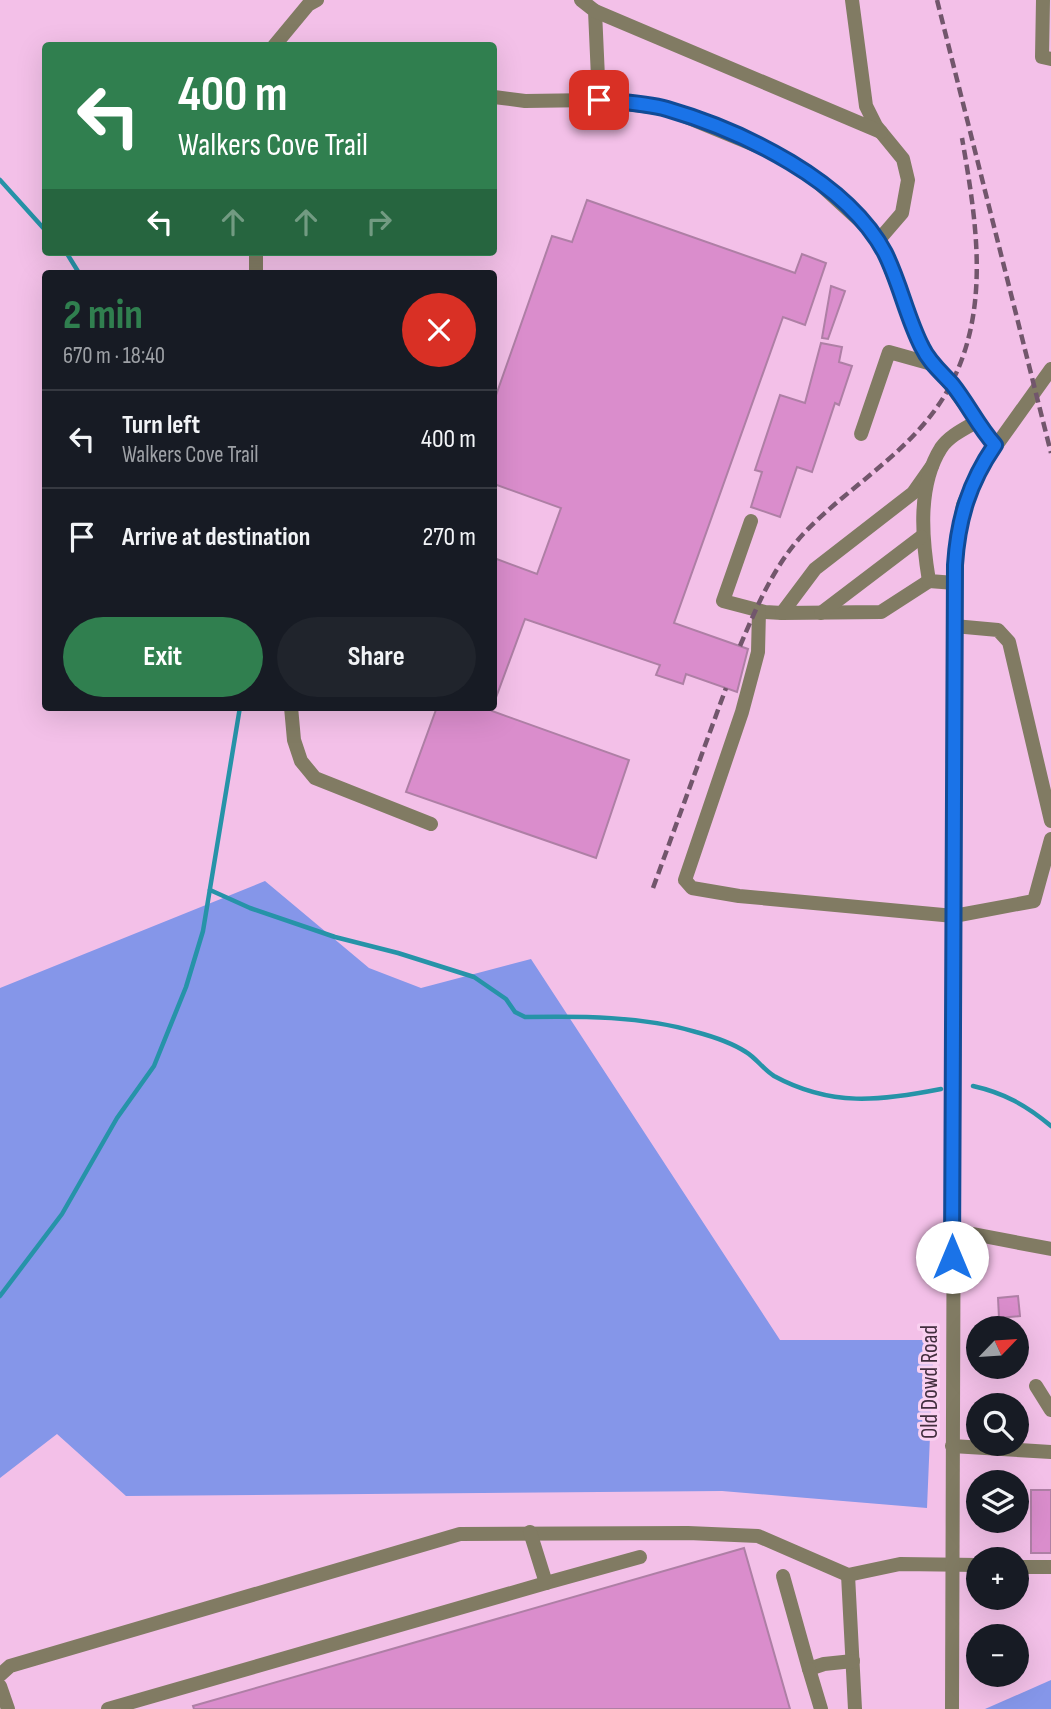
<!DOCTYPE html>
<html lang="en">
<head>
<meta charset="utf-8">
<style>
	:root { --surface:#171b24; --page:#20242c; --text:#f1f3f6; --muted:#9ea1a6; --line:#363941; --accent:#307f4f }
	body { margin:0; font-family:"Sofia Sans Condensed",sans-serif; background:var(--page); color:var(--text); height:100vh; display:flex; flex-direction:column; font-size:26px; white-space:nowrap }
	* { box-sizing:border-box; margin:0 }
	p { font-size:23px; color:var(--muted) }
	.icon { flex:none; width:38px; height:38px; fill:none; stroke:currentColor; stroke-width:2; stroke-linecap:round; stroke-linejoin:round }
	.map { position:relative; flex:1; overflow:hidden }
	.side { position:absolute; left:42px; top:270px; width:455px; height:441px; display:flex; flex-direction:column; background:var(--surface); border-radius:7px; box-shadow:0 7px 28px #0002 }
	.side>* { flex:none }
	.guide { position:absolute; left:42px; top:42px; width:455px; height:214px; border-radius:7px; box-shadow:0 7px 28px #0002; background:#307f4f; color:#fff; overflow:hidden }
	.needle { width:46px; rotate:65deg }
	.fabs { position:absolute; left:966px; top:1316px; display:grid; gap:14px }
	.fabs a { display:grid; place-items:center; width:63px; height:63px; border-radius:50%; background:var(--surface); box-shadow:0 7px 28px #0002; font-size:35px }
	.pin { position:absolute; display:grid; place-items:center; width:60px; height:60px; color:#fff; margin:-30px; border-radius:14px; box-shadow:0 4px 10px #0006 }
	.me { position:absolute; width:77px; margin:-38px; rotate:0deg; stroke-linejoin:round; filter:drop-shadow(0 0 5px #0008) }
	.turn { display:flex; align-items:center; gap:24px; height:147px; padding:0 21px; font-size:32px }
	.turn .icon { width:91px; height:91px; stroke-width:2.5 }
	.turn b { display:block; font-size:49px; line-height:60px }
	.lanes { display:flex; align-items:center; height:66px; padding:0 21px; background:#0003; justify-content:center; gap:35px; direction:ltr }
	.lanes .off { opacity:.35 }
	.round { display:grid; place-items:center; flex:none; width:74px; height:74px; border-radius:37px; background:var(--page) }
	.head { display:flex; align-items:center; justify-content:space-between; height:119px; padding:0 21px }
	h1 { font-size:42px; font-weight:700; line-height:52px; color:var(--accent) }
	.button { display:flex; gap:14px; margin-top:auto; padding:14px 21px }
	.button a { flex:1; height:80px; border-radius:42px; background:var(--accent); color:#fff; font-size:28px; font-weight:700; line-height:80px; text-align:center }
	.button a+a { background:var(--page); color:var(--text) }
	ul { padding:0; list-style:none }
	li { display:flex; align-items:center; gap:21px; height:98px; padding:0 21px; border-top:2px solid var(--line) }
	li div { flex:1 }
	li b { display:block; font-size:26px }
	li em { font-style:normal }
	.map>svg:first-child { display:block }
	.forest { fill:#8596e9 }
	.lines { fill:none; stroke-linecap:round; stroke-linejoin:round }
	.stream { stroke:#2693a8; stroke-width:4.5 }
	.building { fill:#da8dcc; stroke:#ae7fa5; stroke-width:2 }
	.minor { stroke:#817b63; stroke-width:14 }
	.rail { stroke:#72566c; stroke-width:4.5; stroke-dasharray:10 5; stroke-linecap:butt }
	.route-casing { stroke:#114b97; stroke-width:18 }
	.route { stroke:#1a73e8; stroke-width:12 }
	.labels { text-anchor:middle; stroke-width:6; stroke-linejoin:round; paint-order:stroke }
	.street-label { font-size:23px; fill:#422e3e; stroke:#fad1f1 }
</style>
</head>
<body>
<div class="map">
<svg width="1051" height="1709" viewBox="0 0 1051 1709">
	<rect width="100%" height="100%" fill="#f3c0e8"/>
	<g class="forest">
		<path d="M265 881 369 968 421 988 531 959 780 1340H934L927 1508 722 1491 126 1496 57 1434 0 1478V988Z"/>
		<path d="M1051 1680V1709H985Z"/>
	</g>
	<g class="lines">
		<g class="stream">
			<path d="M0 180 46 231"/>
			<path d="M66 252 79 273"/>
			<path d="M210 890 250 908 335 937 398 953 474 977 506 999 515 1012 525 1017C581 1016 642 1016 696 1032 711 1036 732 1043 746 1052 756 1058 764 1070 774 1076 831 1107 880 1101 941 1089"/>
			<path d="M973 1086C1004 1093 1026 1105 1051 1126"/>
			<path d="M0 1296 62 1214 117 1118 154 1066 186 987 203 931 240 707"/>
		</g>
	</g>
	<g class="building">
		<path d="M587 200 795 273 802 254 826 263 805 325 783 317 674 623 748 649 737 692 686 674 683 684 656 675 660 665 525 619 494 703V558L537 574 561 508 494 484V401L552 236 572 242Z"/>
		<path d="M831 286 845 291 828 339 822 338Z"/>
		<path d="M821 343 842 347 839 362 852 366 839 405 835 403 812 472 797 467 780 517 751 507 762 472 755 470 780 395 805 403Z"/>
		<path d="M437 707H494L492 711 629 760 596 858 406 792Z"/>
		<path d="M1018 1296 1020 1316 999 1318 998 1298Z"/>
		<rect x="1031" y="1490" width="20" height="63"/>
		<path d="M744 1548 790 1709H194L193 1706Z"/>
	</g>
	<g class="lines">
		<g class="minor">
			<path d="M581 0 595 11 599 100"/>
			<path d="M852 0 866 106 876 126 903 159 908 180 902 213 877 242"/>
			<path d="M1043 0 1042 57 1051 59"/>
			<path d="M595 11 881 132"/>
			<path d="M274 46 308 5 317 0"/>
			<path d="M494 97 525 101 594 100 667 109 776 154 811 176 869 229 884 253 921 346 995 445"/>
			<path d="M256 273V252"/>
			<path d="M861 434 889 352 932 364"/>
			<path d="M751 521 723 601 765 612 782 613"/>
			<path d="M929 581 881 612 782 613 815 569 913 493 932 466"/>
			<path d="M955 583 929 581C922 539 917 486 941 448 949 436 964 429 976 422"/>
			<path d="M759 611 758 652 742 712 685 880 692 888 739 896 954 916 1034 901 1051 839"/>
			<path d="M821 613 921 537"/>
			<path d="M954 626 998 630 1009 642 1051 821"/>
			<path d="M291 707 294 740 301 761 315 778 431 824"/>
			<path d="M952 1230 1051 1249"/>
			<path d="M1036 1386 1051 1410"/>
			<path d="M952 1446 1051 1452"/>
			<path d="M1017 1567H1051"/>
			<path d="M848 1575 855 1709"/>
			<path d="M783 1576 809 1669 824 1664 853 1661"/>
			<path d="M546 1583 640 1557"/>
			<path d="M809 1669 821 1709"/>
			<path d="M0 1675 10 1666 460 1534 688 1533 758 1536 848 1575 900 1564 978 1565"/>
			<path d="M0 1686 8 1709"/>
			<path d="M108 1709 546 1583 530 1532"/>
			<path d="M952 1709 956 544 963 505 978 471 1051 369"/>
		</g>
		<g class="rail">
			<path d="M937 0 1051 453"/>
			<path d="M740 646C757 606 775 563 806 531 854 482 919 447 951 384 991 307 976 219 962 138"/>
			<path d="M653 888 726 688"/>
		</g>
	</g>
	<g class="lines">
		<g class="route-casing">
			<path id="route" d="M599 100C621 102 646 103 667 109 743 131 847 181 885 253 900 283 907 318 922 347 929 362 941 372 952 384 968 404 978 426 995 445 969 483 958 519 955 565L952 1257"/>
		</g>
		<use href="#route" class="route"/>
	</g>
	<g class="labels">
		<g class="street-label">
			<text transform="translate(929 1382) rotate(-90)" y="8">Old Dowd Road</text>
		</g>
	</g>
</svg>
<div class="fabs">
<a><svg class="needle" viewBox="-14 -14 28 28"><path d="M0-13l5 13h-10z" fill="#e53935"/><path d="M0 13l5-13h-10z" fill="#9ea1a6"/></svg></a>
<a><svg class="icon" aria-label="search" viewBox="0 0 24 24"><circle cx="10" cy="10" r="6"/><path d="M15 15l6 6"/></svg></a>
<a><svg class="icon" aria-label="layers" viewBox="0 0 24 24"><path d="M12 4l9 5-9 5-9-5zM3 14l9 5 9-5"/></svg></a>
<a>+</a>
<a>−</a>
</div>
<div class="pin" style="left:599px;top:100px;background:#d93025"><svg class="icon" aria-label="arrive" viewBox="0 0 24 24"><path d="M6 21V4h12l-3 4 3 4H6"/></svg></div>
<svg class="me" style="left:952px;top:1257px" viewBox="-20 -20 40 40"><circle r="19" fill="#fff"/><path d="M0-13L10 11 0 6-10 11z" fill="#1a73e8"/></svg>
<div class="guide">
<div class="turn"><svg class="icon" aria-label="left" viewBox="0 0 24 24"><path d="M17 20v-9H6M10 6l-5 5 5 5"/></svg><div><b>400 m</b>Walkers Cove Trail</div></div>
<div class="lanes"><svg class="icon" aria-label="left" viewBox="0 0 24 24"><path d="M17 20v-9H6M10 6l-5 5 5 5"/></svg><svg class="icon off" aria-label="ahead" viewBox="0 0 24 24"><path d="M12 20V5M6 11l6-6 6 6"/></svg><svg class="icon off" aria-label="ahead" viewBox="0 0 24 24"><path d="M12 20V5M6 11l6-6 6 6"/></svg><svg class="icon off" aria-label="right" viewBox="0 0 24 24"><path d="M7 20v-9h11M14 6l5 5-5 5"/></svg></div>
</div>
<section class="side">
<div class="head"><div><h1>2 min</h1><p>670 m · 18:40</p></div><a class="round" style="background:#d93025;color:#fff"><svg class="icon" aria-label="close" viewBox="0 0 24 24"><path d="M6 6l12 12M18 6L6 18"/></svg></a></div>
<ul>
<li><svg class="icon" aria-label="left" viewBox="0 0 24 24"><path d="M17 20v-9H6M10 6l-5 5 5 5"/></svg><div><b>Turn left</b><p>Walkers Cove Trail</p></div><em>400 m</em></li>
<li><svg class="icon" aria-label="arrive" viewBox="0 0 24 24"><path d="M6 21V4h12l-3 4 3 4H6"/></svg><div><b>Arrive at destination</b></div><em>270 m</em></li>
</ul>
<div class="button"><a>Exit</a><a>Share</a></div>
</section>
</div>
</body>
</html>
